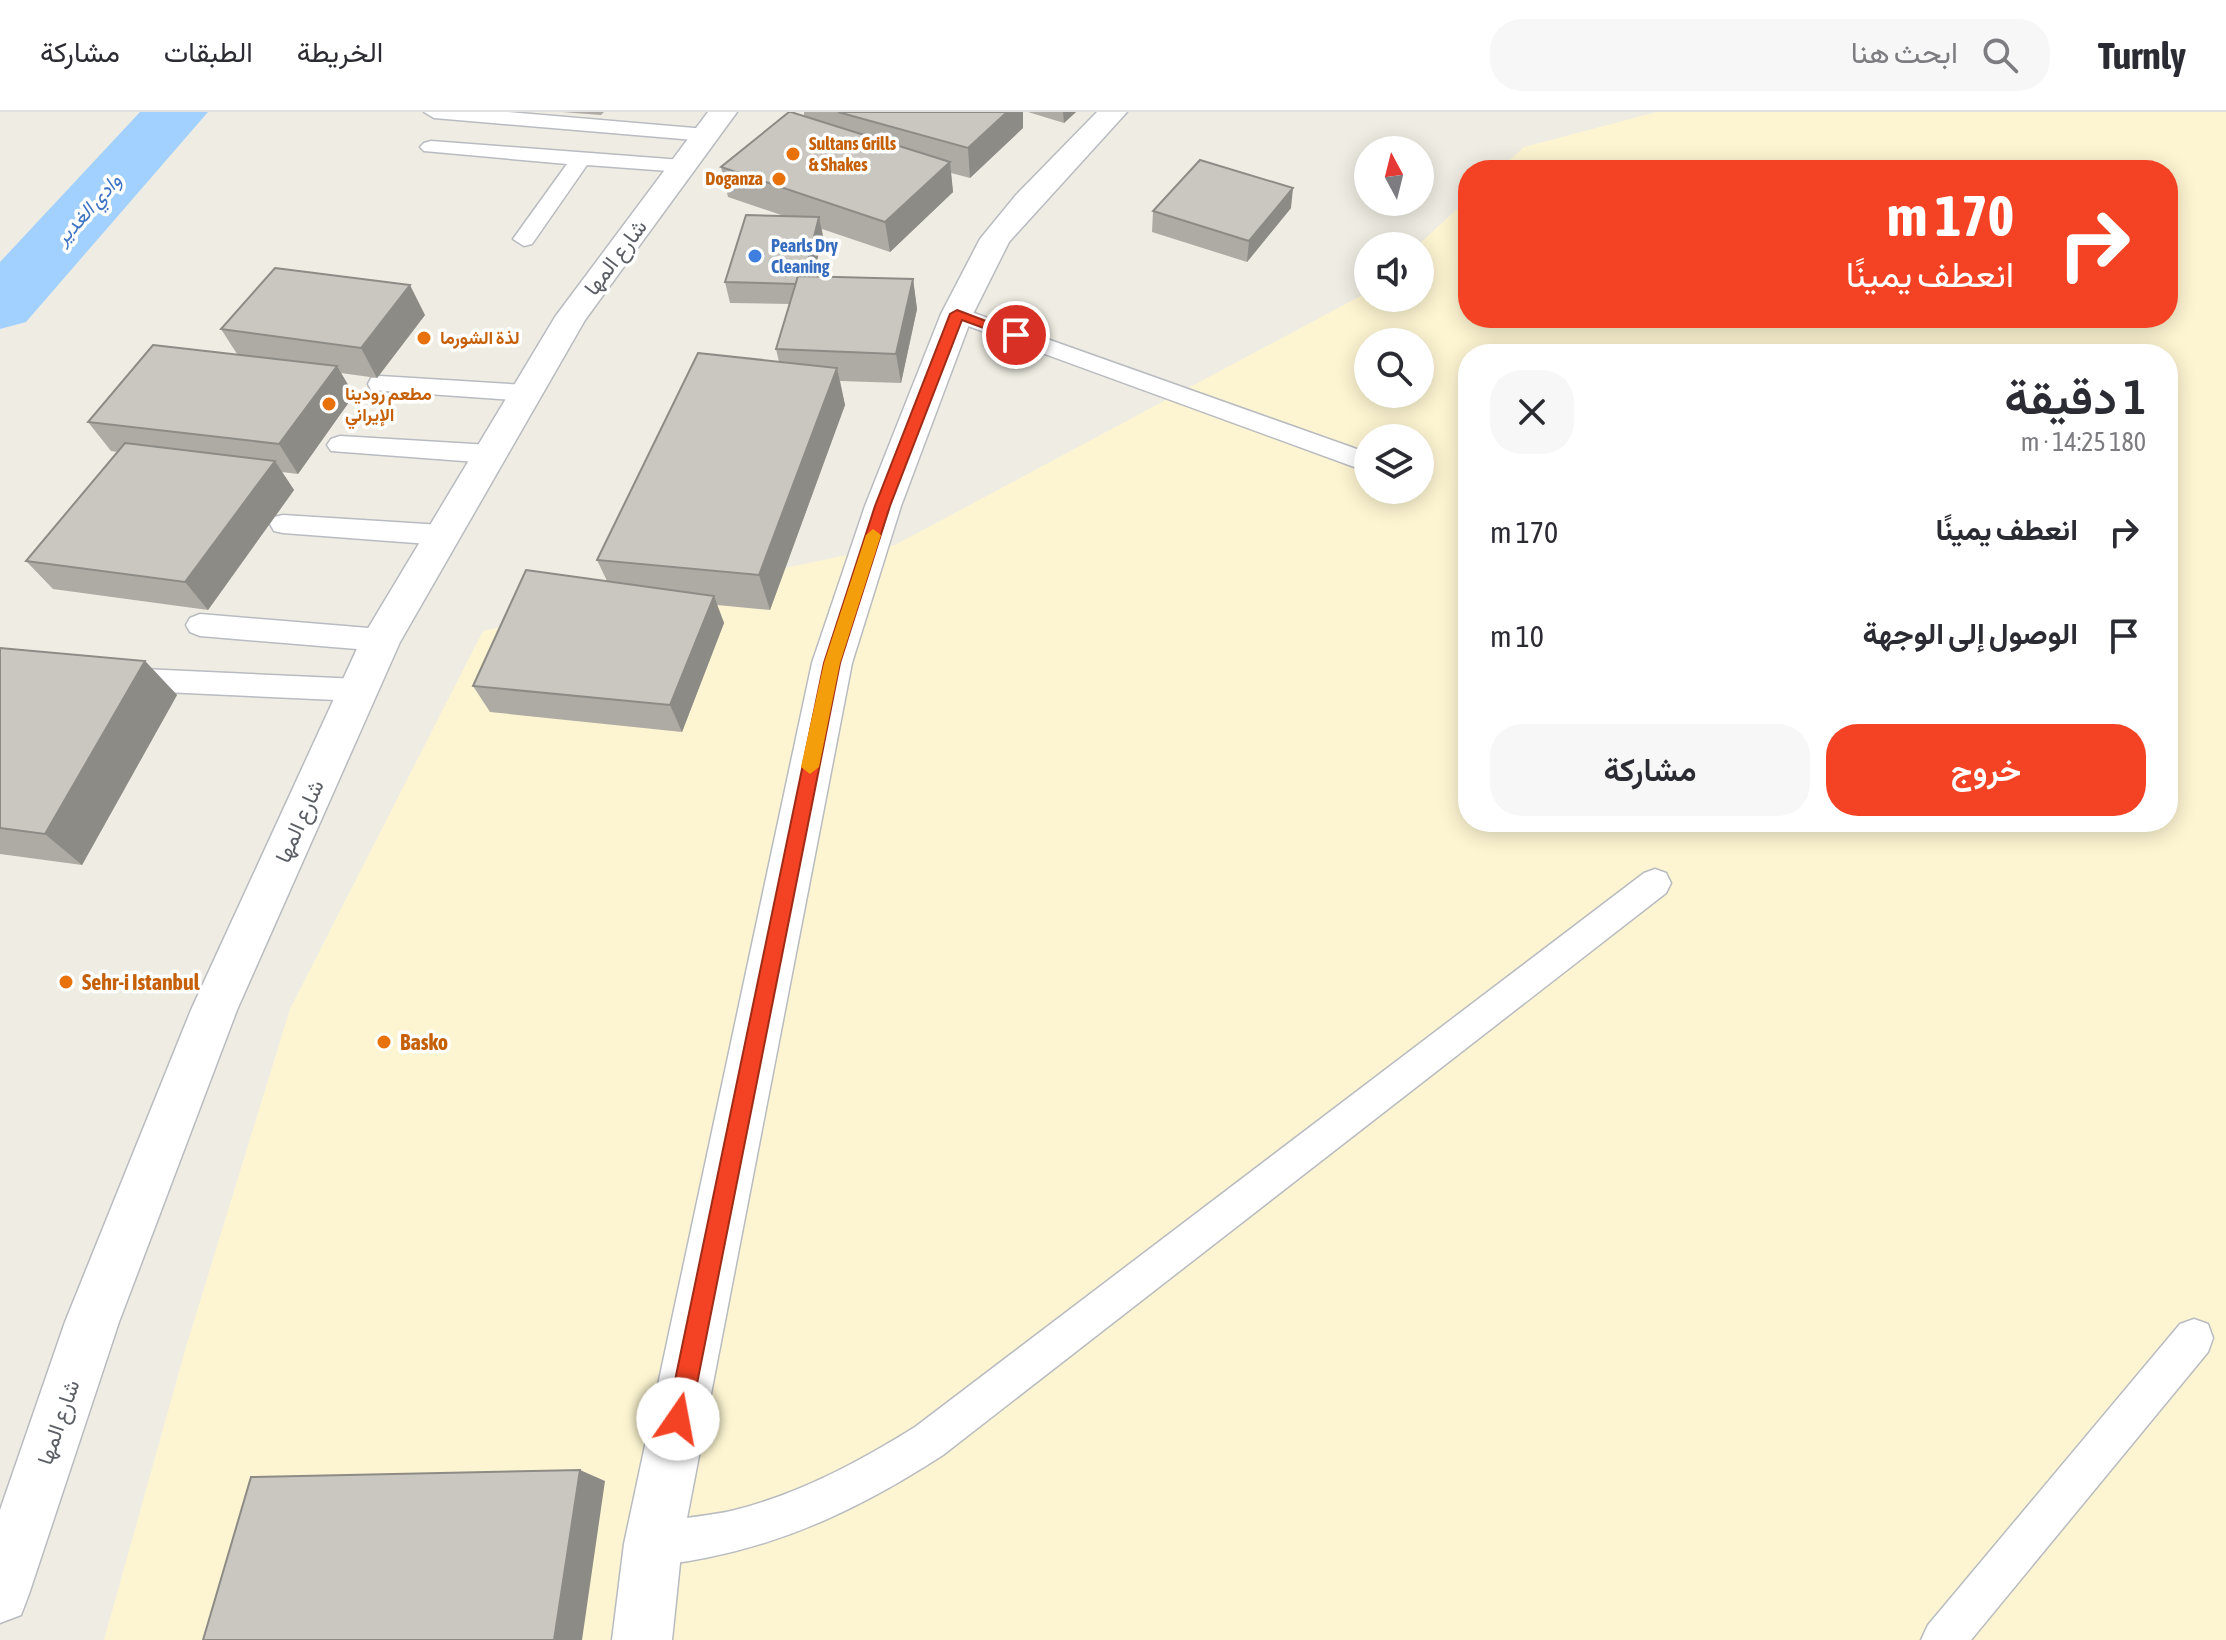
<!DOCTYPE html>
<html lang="ar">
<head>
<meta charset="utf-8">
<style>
	:root { --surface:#fff; --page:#f7f7f7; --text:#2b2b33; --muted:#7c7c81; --line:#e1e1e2; --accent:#f44324 }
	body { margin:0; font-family:"Asap Condensed",Vazirmatn,sans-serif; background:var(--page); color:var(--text); direction:rtl; height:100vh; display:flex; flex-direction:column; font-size:30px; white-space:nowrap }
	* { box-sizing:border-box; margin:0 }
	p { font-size:26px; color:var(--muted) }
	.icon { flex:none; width:44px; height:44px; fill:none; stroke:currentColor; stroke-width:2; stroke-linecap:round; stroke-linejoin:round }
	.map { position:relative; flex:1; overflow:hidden; direction:ltr }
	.side { position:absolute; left:1458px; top:232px; width:720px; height:488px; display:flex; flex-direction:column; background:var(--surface); border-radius:32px; box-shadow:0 4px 20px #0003; direction:rtl }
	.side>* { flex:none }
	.hud { position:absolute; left:1458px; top:48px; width:720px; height:168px; border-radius:32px; box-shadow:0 4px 20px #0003; direction:rtl; background:#f44324; color:#fff; overflow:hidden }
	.needle { width:52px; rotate:353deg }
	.tools { position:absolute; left:1354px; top:24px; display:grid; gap:16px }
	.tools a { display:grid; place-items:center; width:80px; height:80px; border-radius:50%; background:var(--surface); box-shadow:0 4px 20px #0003; font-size:40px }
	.pin { position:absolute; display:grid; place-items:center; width:68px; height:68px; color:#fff; margin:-34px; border:4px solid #fff; border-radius:50%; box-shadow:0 2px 8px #0007 }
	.me { position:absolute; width:88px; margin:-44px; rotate:12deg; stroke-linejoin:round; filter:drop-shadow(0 0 6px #0008) }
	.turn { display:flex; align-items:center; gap:28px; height:168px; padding:0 32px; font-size:36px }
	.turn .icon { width:104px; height:104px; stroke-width:2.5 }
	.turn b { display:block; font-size:56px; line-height:68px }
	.round { display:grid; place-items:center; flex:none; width:84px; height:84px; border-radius:32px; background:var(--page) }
	.overview { display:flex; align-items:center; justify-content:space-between; height:136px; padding:0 32px }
	h1 { font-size:48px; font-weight:600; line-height:60px }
	.button { display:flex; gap:16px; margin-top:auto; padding:16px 32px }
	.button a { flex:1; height:92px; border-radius:32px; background:var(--accent); color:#fff; font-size:32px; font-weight:600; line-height:92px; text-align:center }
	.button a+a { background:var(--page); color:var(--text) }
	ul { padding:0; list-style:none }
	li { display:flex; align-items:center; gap:24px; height:104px; padding:0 32px }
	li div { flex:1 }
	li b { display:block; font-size:30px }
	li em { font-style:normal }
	header { display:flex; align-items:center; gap:48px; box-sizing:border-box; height:112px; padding:0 40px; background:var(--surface); border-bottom:2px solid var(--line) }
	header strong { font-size:38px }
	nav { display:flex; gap:44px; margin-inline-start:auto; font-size:28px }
	.search { width:560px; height:72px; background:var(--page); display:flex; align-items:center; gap:20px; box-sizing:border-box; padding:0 28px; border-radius:32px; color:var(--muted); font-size:30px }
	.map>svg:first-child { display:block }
	.sand { fill:#fdf5d1; fill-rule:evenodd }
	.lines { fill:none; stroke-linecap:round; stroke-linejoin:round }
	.river { fill:#a3d1ff; fill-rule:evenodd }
	.service-casing { stroke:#b8bbc0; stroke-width:3 }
	.minor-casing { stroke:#b8bbc0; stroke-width:3 }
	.tertiary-casing { stroke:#b8bbc0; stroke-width:3 }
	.service { fill:#fff; fill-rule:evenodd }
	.minor { fill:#fff; fill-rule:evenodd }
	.tertiary { fill:#fff; fill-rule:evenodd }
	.wall { fill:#aeaba5 }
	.shaded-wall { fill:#8d8b86 }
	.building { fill:#cac7c0; stroke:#8d8b86; stroke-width:2 }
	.route { fill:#f44324; stroke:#9f2c17; stroke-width:2 }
	.slow { fill:#f59e0b }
	.food-dot { fill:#e8710a; stroke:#fff; stroke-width:3 }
	.shop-dot { fill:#3f7fe0; stroke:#fff; stroke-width:3 }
	.labels { text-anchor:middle; stroke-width:7; stroke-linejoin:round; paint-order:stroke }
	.far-food-label { font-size:18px; font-weight:bold; fill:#c56008; stroke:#fff; text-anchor:start }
	.far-shop-label { font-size:18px; font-weight:bold; fill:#366cbe; stroke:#fff; text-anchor:start }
	.far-water-label { font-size:20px; font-style:italic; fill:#3b73c2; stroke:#fff }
	.street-label { font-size:22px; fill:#5b5f65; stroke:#fff }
	.food-label { font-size:22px; font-weight:bold; fill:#c56008; stroke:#fff; text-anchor:start }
</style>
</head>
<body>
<header>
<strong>Turnly</strong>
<div class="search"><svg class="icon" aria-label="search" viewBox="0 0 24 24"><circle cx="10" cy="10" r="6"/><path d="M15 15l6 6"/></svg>ابحث هنا</div>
<nav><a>الخريطة</a><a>الطبقات</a><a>مشاركة</a></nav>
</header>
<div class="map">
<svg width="2226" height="1528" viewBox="0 0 2226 1528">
	<rect width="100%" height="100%" fill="#efede3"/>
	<path class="sand" d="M1657 0H2226V1528H104L186 1235 290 897 483 519 895 433 1368 180V186H1420V134H1417L1468 87V206H2168V58H1499L1524 35ZM1368 230H1420V282H1368ZM1468 242H2168V710H1468ZM1368 326H1420V378H1368Z"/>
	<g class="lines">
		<path class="river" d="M140 0H208L26 210 0 217V150Z"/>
		<g class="service-casing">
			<g id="service">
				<path d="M424 0H507L706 17 716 23 706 29 434 6Z"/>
				<path d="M431 29 682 48 693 54 682 60 587 53 532 132 524 134 513 127 567 52 424 39 420 35 424 31Z"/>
				<path d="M957 195 1368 341V360L949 207 945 202 949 197Z"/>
				<path d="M380 264 526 273 535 275 538 281 535 287 526 289 371 278 368 272 371 266Z"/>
				<path d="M340 324 490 333 499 336 503 342 499 348 490 351 331 339 327 333 331 327Z"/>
				<path d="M283 403 442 413 452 416 455 423 452 430 442 433 283 421 274 419 270 412 274 405Z"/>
				<path d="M200 502 381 517 391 520 395 528 391 536 381 539 200 524 190 520 186 513 190 506Z"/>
				<path d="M122 556 358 567 368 570 373 578 368 586 358 589 122 578 112 575 107 567 112 559Z"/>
				<path d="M1655 757 1666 761 1671 771 1666 781 943 1343C869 1391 793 1429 705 1446 682 1450 659 1456 638 1447L632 1432 638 1417C668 1405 703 1406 735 1398 801 1381 857 1351 915 1315L1644 761Z"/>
				<path d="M2194 1207 2208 1212 2213 1226 2208 1240 1971 1528H1921L1928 1513 2180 1212Z"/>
			</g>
		</g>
		<g class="minor-casing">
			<path id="minor" d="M1097 0H1127L1009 130 973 202 901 394 852 551 682 1432 672 1528H612L624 1432 812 551 865 394 941 202 980 127 1016 83Z"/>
		</g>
		<g class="tertiary-casing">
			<path id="tertiary" d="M708 0H737L585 208 400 530 237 898 119 1210 29 1482 21 1503 0 1511V1398L65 1210 191 898 361 528 555 205Z"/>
		</g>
		<use href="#service" class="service"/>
		<use href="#minor" class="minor"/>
		<use href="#tertiary" class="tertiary"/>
	</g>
	<g class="wall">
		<path d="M562 0H604L601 3Z"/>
		<path d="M804 0H1023V16L970 66 951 61 953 80 890 140 822 117 823 125 813 164 913 167 917 197 901 271 840 269 845 293 770 498 717 493 724 511 682 620 490 600 473 574 607 469 597 448 779 250 776 237 790 192 730 191 725 170 784 104 728 85 721 55 804 4Z"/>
		<path d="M1028 0H1076L1064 11Z"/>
		<path d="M1291 96 1247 150 1152 120 1153 99Z"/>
		<path d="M425 203 377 266 341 261 354 283 298 362 282 360 294 378 208 498 53 477 26 449 118 340 111 339 88 310 237 242 221 217Z"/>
		<path d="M0 536 145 549 177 583 82 753 0 742Z"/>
	</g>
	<g class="shaded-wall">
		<path d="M1007 0H1023V16L970 66 968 36Z"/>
		<path d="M1063 0H1076L1064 11Z"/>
		<path d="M950 50 953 80 890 140 885 110Z"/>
		<path d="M1293 76 1291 96 1247 150 1249 129Z"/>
		<path d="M819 105 823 125 806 192 801 172Z"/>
		<path d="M913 167 917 197 901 271 896 242Z"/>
		<path d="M410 173 425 203 377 266 361 236Z"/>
		<path d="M337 254 354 283 298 362 279 332Z"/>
		<path d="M837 256 845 293 770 498 759 463Z"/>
		<path d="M275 349 294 378 208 498 185 470Z"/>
		<path d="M714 484 724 511 682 620 670 593Z"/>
		<path d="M145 549 177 583 82 753 45 722Z"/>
		<path d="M580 1358 605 1369 582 1528H554Z"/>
	</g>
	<g class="building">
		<path d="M789 0H791L950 50 885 110 721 55Z"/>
		<path d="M838 0H1007L968 36Z"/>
		<path d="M1200 48 1293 76 1249 129 1153 99Z"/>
		<path d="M746 103 819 105 804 164H798L796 172 725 170Z"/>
		<path d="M275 156 410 173 361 236 221 217Z"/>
		<path d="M798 164 913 167 896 242 776 237Z"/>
		<path d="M153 233 337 254 279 332 88 310Z"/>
		<path d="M698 241 837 256 759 463 597 448Z"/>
		<path d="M125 331 275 349 185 470 26 449Z"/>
		<path d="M526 458 714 484 670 593 473 574Z"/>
		<path d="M0 536 145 549 45 722 0 716Z"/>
		<path d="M580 1358 554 1528H203L251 1365Z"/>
	</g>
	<path class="route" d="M957 198 1023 223 1016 228 962 208 890 394 840 551 690 1307 686 1315 678 1319 670 1315 667 1307 824 551 875 394 950 202Z"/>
	<path class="slow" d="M873 417 881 423 840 551 819 655 810 662 801 655 824 551 866 423Z"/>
	<g class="food-dot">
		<circle cx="793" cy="42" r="8"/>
		<circle cx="779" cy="67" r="8"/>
		<circle cx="424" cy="226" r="8"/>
		<circle cx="329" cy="292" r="8"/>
		<circle cx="66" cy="870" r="8"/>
		<circle cx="384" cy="930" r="8"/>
	</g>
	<circle class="shop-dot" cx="755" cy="144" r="8"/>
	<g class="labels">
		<g class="far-food-label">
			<text x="809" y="38">Sultans Grills<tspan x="809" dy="21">&amp; Shakes</tspan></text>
			<text x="763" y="73" text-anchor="end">Doganza</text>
			<text x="440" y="232">لذة الشورما</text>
			<text x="345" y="288">مطعم رودينا<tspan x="345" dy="21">الإيراني</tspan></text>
		</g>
		<g class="far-shop-label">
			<text x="771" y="140">Pearls Dry<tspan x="771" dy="21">Cleaning</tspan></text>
		</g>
		<g class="far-water-label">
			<text transform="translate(88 97) rotate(-48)" y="7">وادي الغدير</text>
		</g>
		<g class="street-label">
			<text transform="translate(615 145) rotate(-53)" y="8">شارع المها</text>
			<text transform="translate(299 709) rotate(-66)" y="8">شارع المها</text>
			<text transform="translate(58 1310) rotate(-71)" y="8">شارع المها</text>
		</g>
		<g class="food-label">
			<text x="82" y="878">Sehr-i Istanbul</text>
			<text x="400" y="938">Basko</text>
		</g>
	</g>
</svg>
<div class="tools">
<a><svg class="needle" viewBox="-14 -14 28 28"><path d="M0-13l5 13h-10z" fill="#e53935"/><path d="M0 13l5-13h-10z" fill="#7c7c81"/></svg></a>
<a><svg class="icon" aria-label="sound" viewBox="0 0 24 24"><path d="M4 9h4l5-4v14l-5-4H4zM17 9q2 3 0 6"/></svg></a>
<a><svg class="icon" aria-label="search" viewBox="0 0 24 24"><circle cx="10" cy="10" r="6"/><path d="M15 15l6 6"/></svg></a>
<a><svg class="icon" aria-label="layers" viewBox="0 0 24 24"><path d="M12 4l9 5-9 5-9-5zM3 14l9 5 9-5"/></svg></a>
</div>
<div class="pin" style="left:1016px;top:223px;background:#d93025"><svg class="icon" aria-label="arrive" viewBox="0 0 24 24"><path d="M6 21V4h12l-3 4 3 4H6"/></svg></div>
<svg class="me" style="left:678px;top:1307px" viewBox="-20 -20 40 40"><circle r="19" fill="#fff"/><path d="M0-13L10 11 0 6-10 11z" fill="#f44324"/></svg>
<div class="hud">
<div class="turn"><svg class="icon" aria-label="right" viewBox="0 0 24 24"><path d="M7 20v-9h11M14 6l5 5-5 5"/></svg><div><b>170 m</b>انعطف يمينًا</div></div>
</div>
<section class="side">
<div class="overview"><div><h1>1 دقيقة</h1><p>180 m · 14:25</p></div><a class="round"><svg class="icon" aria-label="close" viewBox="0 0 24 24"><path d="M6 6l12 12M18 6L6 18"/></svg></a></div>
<ul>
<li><svg class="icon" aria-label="right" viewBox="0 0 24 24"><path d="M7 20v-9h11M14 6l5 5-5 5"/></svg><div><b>انعطف يمينًا</b></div><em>170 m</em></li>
<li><svg class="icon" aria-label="arrive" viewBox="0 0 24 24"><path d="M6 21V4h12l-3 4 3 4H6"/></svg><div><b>الوصول إلى الوجهة</b></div><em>10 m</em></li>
</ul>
<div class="button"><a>خروج</a><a>مشاركة</a></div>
</section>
</div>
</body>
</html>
